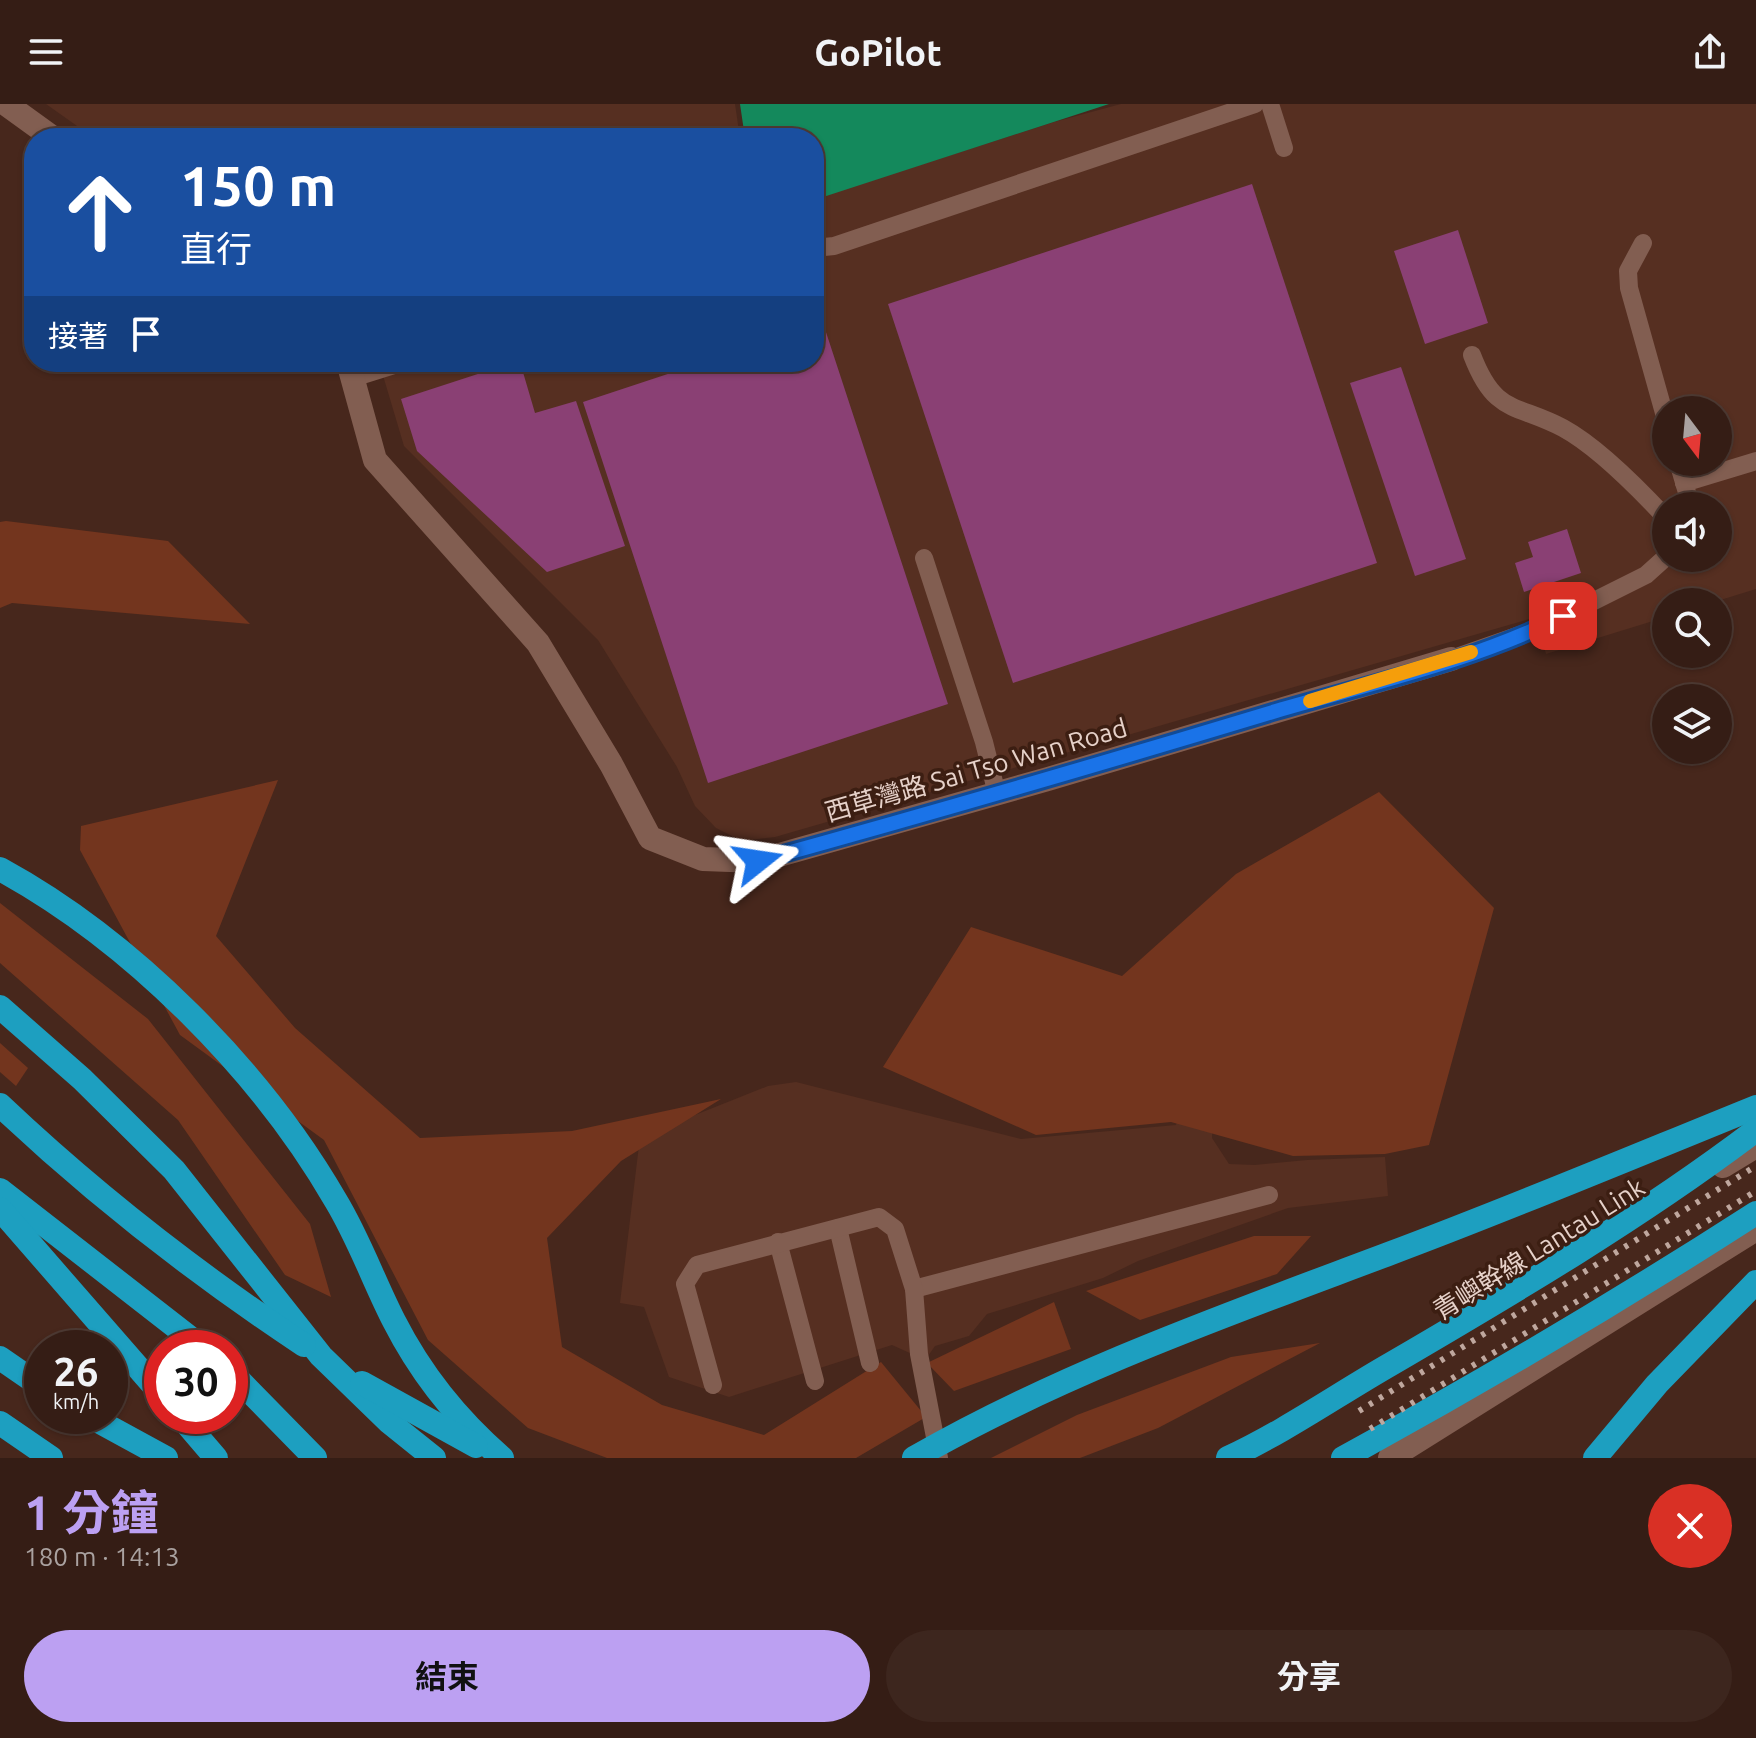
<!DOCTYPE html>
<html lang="zh-TW">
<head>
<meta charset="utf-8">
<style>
	:root { --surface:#351d15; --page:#3d261e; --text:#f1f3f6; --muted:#aaa2a0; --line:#4f3b34; --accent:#bca0f2 }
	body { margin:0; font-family:Ubuntu,"Noto Sans TC",sans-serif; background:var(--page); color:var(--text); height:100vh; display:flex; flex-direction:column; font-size:30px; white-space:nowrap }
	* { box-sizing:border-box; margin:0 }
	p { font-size:26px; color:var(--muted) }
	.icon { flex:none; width:44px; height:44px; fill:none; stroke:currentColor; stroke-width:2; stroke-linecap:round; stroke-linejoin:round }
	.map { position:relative; height:1354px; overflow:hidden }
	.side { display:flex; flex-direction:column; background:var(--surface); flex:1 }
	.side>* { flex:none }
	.guide { position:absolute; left:24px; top:24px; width:800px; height:244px; border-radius:32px; box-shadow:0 2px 6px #0004,0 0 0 2px var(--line); background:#1a4fa0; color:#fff; overflow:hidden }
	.needle { width:52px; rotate:164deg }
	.fabs { position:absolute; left:1652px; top:292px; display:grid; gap:16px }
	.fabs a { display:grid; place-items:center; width:80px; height:80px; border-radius:50%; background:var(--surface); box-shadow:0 2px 6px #0004,0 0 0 2px var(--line); font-size:40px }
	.speed { position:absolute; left:24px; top:1226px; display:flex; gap:16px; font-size:40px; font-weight:700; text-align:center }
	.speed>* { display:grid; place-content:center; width:104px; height:104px; border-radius:50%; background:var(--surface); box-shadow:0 2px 6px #0004,0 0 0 2px var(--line); line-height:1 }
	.speed small { font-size:20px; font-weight:400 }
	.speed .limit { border:12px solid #d22; background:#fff; color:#111 }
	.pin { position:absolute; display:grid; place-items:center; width:68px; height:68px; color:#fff; margin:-34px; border-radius:16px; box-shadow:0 4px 12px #0006 }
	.me { position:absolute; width:88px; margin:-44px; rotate:75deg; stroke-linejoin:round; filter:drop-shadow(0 0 6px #0008) }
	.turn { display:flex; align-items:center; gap:28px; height:168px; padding:0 24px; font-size:36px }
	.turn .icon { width:104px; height:104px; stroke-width:2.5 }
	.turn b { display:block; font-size:56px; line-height:68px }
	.then { display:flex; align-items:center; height:76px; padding:0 24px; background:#0003; gap:16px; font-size:30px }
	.round { display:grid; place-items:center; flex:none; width:84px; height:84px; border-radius:42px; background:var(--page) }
	.headline { display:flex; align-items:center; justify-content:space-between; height:136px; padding:0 24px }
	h1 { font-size:48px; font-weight:700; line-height:60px; color:var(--accent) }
	.primary-button { display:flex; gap:16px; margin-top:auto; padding:16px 24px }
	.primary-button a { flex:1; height:92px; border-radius:48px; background:var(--accent); color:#111; font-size:32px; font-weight:700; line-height:92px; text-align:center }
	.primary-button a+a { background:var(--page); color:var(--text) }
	header { display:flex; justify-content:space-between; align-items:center; height:104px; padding:0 24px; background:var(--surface); font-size:36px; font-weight:700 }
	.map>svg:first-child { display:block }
	.built { fill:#562f21; fill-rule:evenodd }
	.green { fill:#73351e }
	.water { fill:#14895c }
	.building { fill:#8a4074 }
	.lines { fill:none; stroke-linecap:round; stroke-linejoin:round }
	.lane { stroke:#825e51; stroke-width:18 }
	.street { stroke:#825e51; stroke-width:24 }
	.highway { stroke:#1d9fc0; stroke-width:24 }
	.rail { stroke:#bfa79e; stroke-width:6; stroke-dasharray:4 8; stroke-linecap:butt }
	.route-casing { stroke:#114b97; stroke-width:20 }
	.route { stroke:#1a73e8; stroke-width:14 }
	.slow { stroke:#f59e0b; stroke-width:14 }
	.labels { text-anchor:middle; stroke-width:7; stroke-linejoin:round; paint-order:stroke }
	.street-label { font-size:26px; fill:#e6d1c9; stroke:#3c1e12 }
</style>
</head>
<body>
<header><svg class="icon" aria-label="menu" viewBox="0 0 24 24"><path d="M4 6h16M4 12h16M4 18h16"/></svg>GoPilot<svg class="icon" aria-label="share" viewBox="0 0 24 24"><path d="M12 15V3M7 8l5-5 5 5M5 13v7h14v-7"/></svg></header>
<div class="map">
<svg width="1756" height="1354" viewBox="0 0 1756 1354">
	<rect width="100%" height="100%" fill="#47271c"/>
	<g class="built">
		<path d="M46 0H735L740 34H94Z"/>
		<path d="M1121 0H1756V485L1714 498H1666V513L1546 550 1536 513 775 733 742 737 716 724 695 702 677 663 598 536 404 342 379 258H814V95L1054 18ZM1666 306H1718V358H1666ZM1666 402H1718V454H1666Z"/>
		<path d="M796 978 1021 1035 1176 1021 1188 983 1212 1023V1034L1229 1060 1255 1061 1307 1056 1385 1053 1388 1092 1288 1104 1138 1157 1103 1174 987 1210 969 1232 935 1242 928 1252 921 1254 892 1241 729 1293 669 1273 644 1203 620 1199 640 1033 768 982Z"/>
	</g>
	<g class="green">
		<path d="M6 417 168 437 250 520 12 499 0 504V418Z"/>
		<path d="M278 676 216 832 295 924 420 1034 572 1027 721 995 621 1057 547 1134 562 1243 662 1301 764 1331 881 1258 926 1313 856 1354H607L528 1324 428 1236 324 1036 180 931 80 746 81 722Z"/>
		<path d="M1379 688 1494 804 1429 1041 1385 1050 1293 1052 1171 1018 1036 1031 883 963 971 823 1122 872 1236 770Z"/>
		<path d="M0 799 148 915 310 1120 331 1193 285 1171 178 1016 0 859Z"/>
		<path d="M0 939 28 964 16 982 0 968Z"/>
		<path d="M1254 1132H1311L1277 1170 1140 1216 1086 1187Z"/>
		<path d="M1054 1198 1071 1245 954 1287 927 1259Z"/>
		<path d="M1320 1239 1158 1324 1080 1354H991L1077 1311 1231 1253Z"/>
	</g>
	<path class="water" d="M740 0H1109L814 96V34H745Z"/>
	<g class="building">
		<path d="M1252 80 1377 459 1013 579 888 200Z"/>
		<path d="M1458 126 1488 219 1425 240 1394 147Z"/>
		<path d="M823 219 948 600 708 679 583 298 704 258H814V222Z"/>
		<path d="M515 258H520L535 309 576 297 625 442 547 468 417 347 401 295Z"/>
		<path d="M1401 263 1466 455 1415 472 1350 279Z"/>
		<path d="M1567 425 1581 469 1524 488 1515 459 1533 453 1528 438Z"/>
	</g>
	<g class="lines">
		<g class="lane">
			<path d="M1270 0 1284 44"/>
			<path d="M1643 139 1628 167 1629 184 1666 316"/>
			<path d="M814 144 834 142 1255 0"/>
			<path d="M1472 251C1495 311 1515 299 1563 324 1598 343 1639 385 1666 414"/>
			<path d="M353 274 404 258"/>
			<path d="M1678 358 1691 402"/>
			<path d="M1684 379 1756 357"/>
			<path d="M924 454 984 638 997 690"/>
			<path d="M1451 555 1540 524 1646 471 1666 453"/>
			<path d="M838 1124 870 1259"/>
			<path d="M778 1138 815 1277"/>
			<path d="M914 1185 1269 1091"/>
			<path d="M713 1281 685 1180 697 1161 879 1113 895 1125 914 1185 919 1250 939 1354"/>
		</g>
		<g class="street">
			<path d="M6 0 53 34"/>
			<path d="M348 258 375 356 538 539 611 660 650 734 703 755 758 757 1048 675 1451 555"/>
			<path d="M1723 1062 1756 1042"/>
			<path d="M1390 1354 1756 1125"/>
		</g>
		<g class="highway">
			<path d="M0 765C132 837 261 967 336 1097 359 1135 374 1178 394 1217 421 1270 457 1315 502 1354"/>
			<path d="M0 903 82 975 174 1066 321 1252 389 1318 434 1354"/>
			<path d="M0 1001C94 1090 197 1170 304 1241"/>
			<path d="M0 1086 203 1244"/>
			<path d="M0 1105 162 1291"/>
			<path d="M0 1254 42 1283"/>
			<path d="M230 1267 315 1354"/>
			<path d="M362 1279 476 1342"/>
			<path d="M89 1312 166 1354"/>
			<path d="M180 1312 216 1354"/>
			<path d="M0 1319 51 1354"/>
			<path d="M914 1354C1064 1268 1229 1210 1391 1149 1514 1103 1635 1052 1756 1003"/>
			<path d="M1228 1354C1284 1328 1337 1291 1391 1260 1516 1187 1641 1113 1756 1026"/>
			<path d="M1343 1354C1484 1277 1621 1196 1756 1109"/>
			<path d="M1595 1354 1657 1280 1756 1178"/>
		</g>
		<g class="rail">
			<path d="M1359 1307 1756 1062"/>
			<path d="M1370 1325 1756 1087"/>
		</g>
	</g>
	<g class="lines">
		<g class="route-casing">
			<path id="route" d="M758 757C932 709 1104 659 1276 607 1372 579 1474 557 1563 512"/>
		</g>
		<use href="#route" class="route"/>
		<path class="slow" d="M1310 597 1471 548"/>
	</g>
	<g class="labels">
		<g class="street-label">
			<text transform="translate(976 666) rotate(-16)" y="9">西草灣路 Sai Tso Wan Road</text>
			<text transform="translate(1539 1145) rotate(-32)" y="9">青嶼幹線 Lantau Link</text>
		</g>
	</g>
</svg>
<div class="fabs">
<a><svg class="needle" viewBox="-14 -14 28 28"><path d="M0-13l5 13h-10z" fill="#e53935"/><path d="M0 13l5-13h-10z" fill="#aaa2a0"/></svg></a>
<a><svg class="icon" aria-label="sound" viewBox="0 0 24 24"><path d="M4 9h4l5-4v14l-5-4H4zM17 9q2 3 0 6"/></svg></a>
<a><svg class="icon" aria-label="search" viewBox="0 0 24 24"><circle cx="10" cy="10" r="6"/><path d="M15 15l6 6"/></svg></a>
<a><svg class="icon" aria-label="layers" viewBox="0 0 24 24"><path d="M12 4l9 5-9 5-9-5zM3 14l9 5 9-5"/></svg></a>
</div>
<div class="speed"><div>26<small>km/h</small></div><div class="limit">30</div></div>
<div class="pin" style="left:1563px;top:512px;background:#d93025"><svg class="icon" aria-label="arrive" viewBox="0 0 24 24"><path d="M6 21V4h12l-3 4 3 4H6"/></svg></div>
<svg class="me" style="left:758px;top:757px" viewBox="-20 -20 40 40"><path d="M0-17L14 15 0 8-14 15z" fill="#1a73e8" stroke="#fff" stroke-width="4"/></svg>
<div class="guide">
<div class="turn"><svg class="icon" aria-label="ahead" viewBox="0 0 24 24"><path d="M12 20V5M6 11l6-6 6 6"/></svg><div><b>150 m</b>直行</div></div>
<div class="then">接著<svg class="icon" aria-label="arrive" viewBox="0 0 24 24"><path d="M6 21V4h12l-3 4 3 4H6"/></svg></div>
</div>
</div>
<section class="side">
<div class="headline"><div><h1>1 分鐘</h1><p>180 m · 14:13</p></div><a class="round" style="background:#d93025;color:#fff"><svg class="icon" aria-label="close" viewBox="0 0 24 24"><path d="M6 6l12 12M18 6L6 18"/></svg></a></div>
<div class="primary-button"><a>結束</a><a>分享</a></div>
</section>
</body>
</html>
